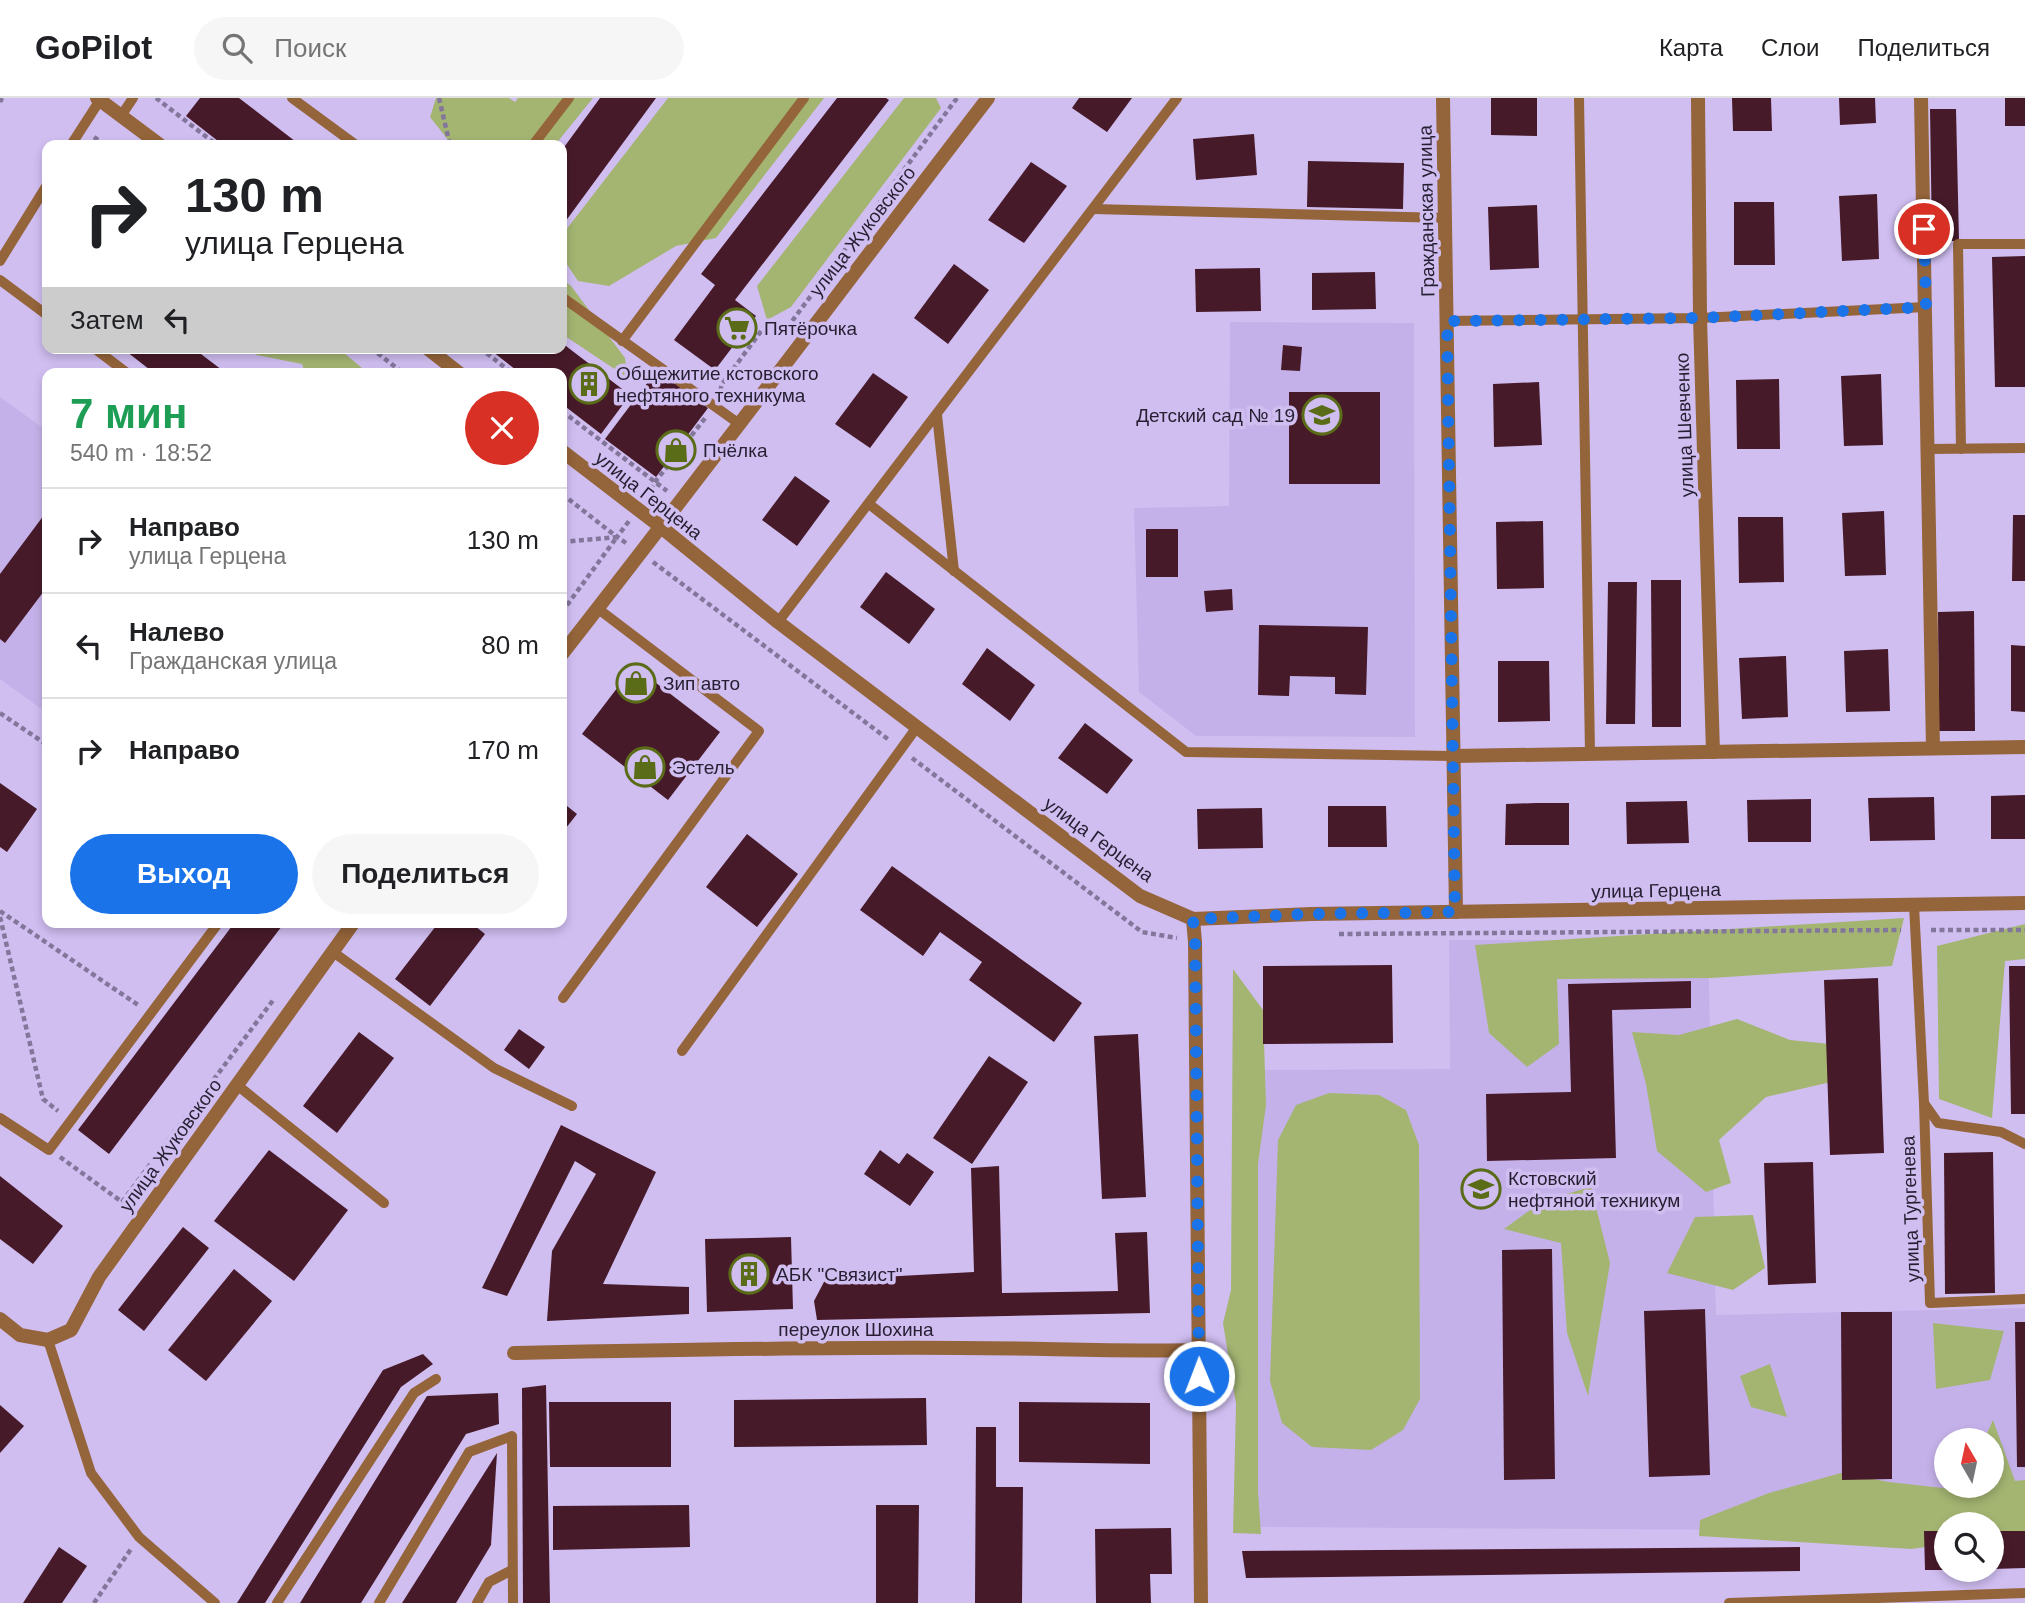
<!DOCTYPE html>
<html lang="ru">
<head>
<meta charset="utf-8">
<style>
	:root { --surface:#fff; --page:#f6f6f6; --text:#202124; --muted:#757577; --line:#e0e0e0; --accent:#1a73e8 }
	body { margin:0; font-family:Arial,sans-serif; background:var(--page); color:var(--text); height:100vh; display:flex; flex-direction:column; font-size:26px; white-space:nowrap }
	* { box-sizing:border-box; margin:0 }
	p { font-size:23px; color:var(--muted) }
	.icon { flex:none; width:38px; height:38px; fill:none; stroke:currentColor; stroke-width:2; stroke-linecap:round; stroke-linejoin:round }
	.map { position:relative; flex:1; overflow:hidden }
	.drawer { position:absolute; left:42px; top:270px; width:525px; height:560px; display:flex; flex-direction:column; background:var(--surface); border-radius:14px; box-shadow:0 4px 10px #0003 }
	.drawer>* { flex:none }
	.guide { position:absolute; left:42px; top:42px; width:525px; height:214px; border-radius:14px; box-shadow:0 4px 10px #0003; background:#fff; color:var(--text); overflow:hidden }
	.needle { width:46px; rotate:351deg }
	.buttons { position:absolute; left:1934px; top:1330px; display:grid; gap:14px }
	.buttons a { display:grid; place-items:center; width:70px; height:70px; border-radius:50%; background:var(--surface); box-shadow:0 4px 10px #0003; font-size:35px }
	.pin { position:absolute; display:grid; place-items:center; width:60px; height:60px; color:#fff; margin:-30px; border:4px solid #fff; border-radius:50%; box-shadow:0 2px 7px #0007 }
	.me { position:absolute; width:77px; margin:-38px; rotate:359deg; stroke-linejoin:round; filter:drop-shadow(0 0 5px #0008) }
	.turn { display:flex; align-items:center; gap:24px; height:147px; padding:0 28px; font-size:32px }
	.turn .icon { width:91px; height:91px; stroke-width:2.5 }
	.turn b { display:block; font-size:49px; line-height:60px }
	.then { display:flex; align-items:center; height:66px; padding:0 28px; background:#0003; gap:14px; font-size:26px }
	.round { display:grid; place-items:center; flex:none; width:74px; height:74px; border-radius:37px; background:var(--page) }
	.head { display:flex; align-items:center; justify-content:space-between; height:119px; padding:0 28px }
	h1 { font-size:42px; font-weight:600; line-height:52px; color:#1e9e55 }
	.button { display:flex; gap:14px; margin-top:auto; padding:14px 28px }
	.button a { flex:1; height:80px; border-radius:42px; background:var(--accent); color:#fff; font-size:28px; font-weight:600; line-height:80px; text-align:center }
	.button a+a { background:var(--page); color:var(--text) }
	ul { padding:0; list-style:none }
	li { display:flex; align-items:center; gap:21px; height:105px; padding:0 28px; border-top:2px solid var(--line) }
	li div { flex:1 }
	li b { display:block; font-size:26px }
	li em { font-style:normal }
	header { display:flex; align-items:center; gap:42px; box-sizing:border-box; height:98px; padding:0 35px; background:var(--surface); border-bottom:2px solid var(--line) }
	header strong { font-size:33px }
	nav { display:flex; gap:38px; margin-inline-start:auto; font-size:24px }
	.search { width:490px; height:63px; background:var(--page); display:flex; align-items:center; gap:18px; box-sizing:border-box; padding:0 24px; border-radius:38px; color:var(--muted); font-size:26px }
	.map>svg:first-child { display:block }
	.built { fill:#c5b1e9; fill-rule:evenodd }
	.green { fill:#a4b572 }
	.building { fill:#471a2a }
	.lines { fill:none; stroke-linecap:round; stroke-linejoin:round }
	.path { stroke:#83769b; stroke-width:4.5; stroke-dasharray:5 3.5; stroke-linecap:butt }
	.lane { stroke:#94643a; stroke-width:10 }
	.street { stroke:#94643a; stroke-width:14 }
	.route { stroke:#1a73e8; stroke-width:12; stroke-dasharray:0 21.6 }
	.labels { text-anchor:middle; stroke-width:7; stroke-linejoin:round; paint-order:stroke }
	.street-label { font-size:19px; fill:#251f31; stroke:#d0bef1 }
	.poi-label { font-size:19px; fill:#251f31; stroke:#d0bef1; text-anchor:start }
</style>
</head>
<body>
<header>
<strong>GoPilot</strong>
<div class="search"><svg class="icon" aria-label="search" viewBox="0 0 24 24"><circle cx="10" cy="10" r="6"/><path d="M15 15l6 6"/></svg>Поиск</div>
<nav><a>Карта</a><a>Слои</a><a>Поделиться</a></nav>
</header>
<div class="map">
<svg width="2025" height="1505" viewBox="0 0 2025 1505">
	<rect width="100%" height="100%" fill="#d0bef1"/>
	<g class="built">
		<path d="M1230 224 1414 225 1415 639 1196 638 1139 594 1134 410 1229 408Z"/>
		<path d="M0 299 47 333V615L0 581Z"/>
		<path d="M1449 842H1708L1716 1217 2025 1210V1429L1992 1426H1946L1924 1433 1251 1429 1248 972 1450 971ZM1946 1342H1992V1388H1946Z"/>
	</g>
	<g class="green">
		<path d="M436 0H509L515 4 518 0H593L555 47H452L430 19Z"/>
		<path d="M668 0H824L716 140 676 148 609 188 578 183 562 159V137Z"/>
		<path d="M904 0H936L941 10 791 209 767 222 757 188Z"/>
		<path d="M562 181 571 188 625 260 628 280 562 236Z"/>
		<path d="M247 250H338L368 275H305L302 266 257 257Z"/>
		<path d="M1904 820 1892 868 1711 880 1557 881 1559 946 1527 969 1489 935 1475 847Z"/>
		<path d="M2025 826V861L2005 863 1992 1020 1939 1001 1937 848Z"/>
		<path d="M1233 871 1263 912 1266 1007 1258 1066V1394L1261 1436 1233 1435 1236 1306 1223 1225 1231 1192Z"/>
		<path d="M1737 921 1790 942 1870 950 1874 974 1766 999 1719 1042 1731 1085 1706 1094 1657 1053 1646 986 1632 934 1679 937Z"/>
		<path d="M1329 995 1379 997 1406 1012 1419 1047 1420 1301 1403 1332 1371 1352 1312 1349 1282 1325 1270 1283 1278 1042 1296 1007Z"/>
		<path d="M1591 1089 1610 1165 1588 1298 1567 1235 1561 1145 1504 1131 1544 1102Z"/>
		<path d="M1753 1117 1765 1170 1733 1192 1667 1175 1695 1119Z"/>
		<path d="M1933 1225 2004 1233 1990 1282 1936 1291Z"/>
		<path d="M1770 1266 1787 1319 1751 1309 1740 1278Z"/>
		<path d="M1993 1322 2015 1383 2025 1382V1435L1992 1440V1426H1946V1446L1912 1451 1699 1438 1700 1422 1769 1395 1841 1375 1889 1384 1961 1392 1963 1388H1992V1342H1984Z"/>
	</g>
	<g class="building">
		<path d="M200 0H239L300 47H223L186 18Z"/>
		<path d="M600 0H656L562 128V52Z"/>
		<path d="M837 0H886L889 2 735 202 756 218 715 272 674 242 715 187 701 176Z"/>
		<path d="M1079 0H1132L1107 34 1072 10Z"/>
		<path d="M1491 0H1537V38L1491 37Z"/>
		<path d="M1732 0H1771L1772 33H1733Z"/>
		<path d="M1839 0H1875L1876 25 1840 27Z"/>
		<rect x="2005" y="0" width="20" height="28"/>
		<path d="M1930 11H1956L1959 143H1932Z"/>
		<path d="M1254 36 1257 77 1196 82 1193 41Z"/>
		<path d="M1308 63 1404 65 1403 111 1307 109Z"/>
		<path d="M1031 64 1067 88 1024 145 988 122Z"/>
		<path d="M1877 96 1879 161 1842 163 1839 98Z"/>
		<path d="M1734 104H1774L1775 167H1734Z"/>
		<path d="M1537 107 1539 170 1490 172 1488 109Z"/>
		<path d="M2025 158V289H1995L1992 159Z"/>
		<path d="M954 166 989 192 948 246 914 220Z"/>
		<path d="M1260 170 1261 213 1196 214 1195 171Z"/>
		<path d="M1375 174 1376 211 1312 212V175Z"/>
		<path d="M562 245 630 297 601 336 562 306V275H520L488 250H562Z"/>
		<path d="M1283 247 1302 249 1300 273 1281 272Z"/>
		<path d="M122 250H193L226 275H154Z"/>
		<path d="M657 272 708 310 656 379 605 341Z"/>
		<path d="M873 275 908 299 870 350 835 326Z"/>
		<path d="M1881 276 1883 347 1844 348 1841 278Z"/>
		<path d="M1779 281 1780 351H1737L1736 282Z"/>
		<path d="M1539 284 1542 347 1494 349 1493 286Z"/>
		<rect x="1289" y="294" width="91" height="92"/>
		<path d="M795 378 830 403 797 448 762 422Z"/>
		<path d="M47 413V489L5 545 0 541V476Z"/>
		<path d="M1884 413 1886 477 1845 478 1842 415Z"/>
		<path d="M2013 417H2025V483H2012Z"/>
		<path d="M1738 419H1783L1784 484 1739 485Z"/>
		<path d="M1543 423 1544 490 1497 491 1496 424Z"/>
		<rect x="1146" y="431" width="32" height="48"/>
		<path d="M886 474 935 511 909 546 860 509Z"/>
		<path d="M1651 482H1681V629H1652Z"/>
		<path d="M1608 484H1637L1635 626H1606Z"/>
		<path d="M1232 491 1233 512 1206 514 1204 493Z"/>
		<path d="M1974 513 1975 633H1939L1938 514Z"/>
		<path d="M1259 527 1368 529 1366 597 1335 596V579L1290 578 1289 598 1258 597Z"/>
		<path d="M2011 547 2025 548V614L2011 613Z"/>
		<path d="M987 550 1035 587 1010 623 962 586Z"/>
		<path d="M1888 551 1890 613 1846 614 1844 553Z"/>
		<path d="M1786 558 1788 619 1742 621 1739 560Z"/>
		<path d="M1498 563H1549L1550 623 1498 624Z"/>
		<path d="M634 568 720 634 668 702 582 636Z"/>
		<path d="M1085 625 1133 662 1107 696 1058 660Z"/>
		<path d="M0 685 37 711 7 754 0 749Z"/>
		<path d="M2023 697H2025V741H1991V698Z"/>
		<path d="M1934 699 1935 742 1870 743 1868 700Z"/>
		<path d="M1811 701V744H1748L1747 702Z"/>
		<path d="M1687 703 1689 745 1627 746 1626 704Z"/>
		<path d="M562 704 577 716 562 735Z"/>
		<path d="M1536 705H1569V747H1505L1506 706Z"/>
		<path d="M1328 708H1386L1387 749H1328Z"/>
		<path d="M1262 710 1263 750 1198 751 1197 711Z"/>
		<path d="M747 736 798 776 757 829 706 789Z"/>
		<path d="M892 768 1082 905 1054 944 969 882 982 864 940 834 923 858 860 812Z"/>
		<path d="M235 824H285L109 1056 78 1032Z"/>
		<path d="M439 824H470L485 836 430 908 395 881Z"/>
		<path d="M1392 867 1393 945 1263 946V868Z"/>
		<path d="M2009 868H2025V1016H2011Z"/>
		<path d="M1878 880 1884 1055 1830 1057 1824 882Z"/>
		<path d="M1691 883V910L1612 912 1616 1060 1487 1063 1486 996 1571 994 1568 886Z"/>
		<path d="M519 931 545 949 529 971 504 952Z"/>
		<path d="M359 934 394 960 337 1035 303 1008Z"/>
		<path d="M1138 936 1146 1099 1102 1101 1094 938Z"/>
		<path d="M989 958 1028 984 972 1066 933 1040Z"/>
		<path d="M561 1027 656 1074 603 1186 689 1189V1216L547 1223 552 1153 596 1076 575 1063 507 1198 482 1190Z"/>
		<path d="M269 1052 348 1112 294 1183 214 1123Z"/>
		<path d="M880 1052 899 1066 907 1055 934 1074 910 1108 864 1076Z"/>
		<path d="M1993 1054 1995 1195 1945 1196 1944 1055Z"/>
		<path d="M1813 1064 1816 1185 1768 1187 1764 1065Z"/>
		<path d="M999 1068 1002 1195 1118 1193 1115 1135 1147 1134 1150 1215 817 1222 814 1203 825 1182 974 1174 971 1070Z"/>
		<path d="M0 1078 63 1128 33 1166 0 1141Z"/>
		<path d="M183 1129 209 1150 144 1233 118 1212Z"/>
		<path d="M791 1139 793 1211 707 1214 705 1141Z"/>
		<path d="M1552 1151 1555 1381 1504 1382 1502 1152Z"/>
		<path d="M234 1171 272 1203 206 1283 168 1252Z"/>
		<path d="M1705 1211 1710 1377 1649 1379 1644 1213Z"/>
		<path d="M1841 1214H1892V1381L1842 1382Z"/>
		<path d="M2015 1224H2025V1369H2017Z"/>
		<path d="M423 1256 433 1266 401 1289 265 1505H237L383 1272Z"/>
		<path d="M546 1287 550 1505H523L522 1290Z"/>
		<path d="M498 1295 499 1326 466 1336 361 1505H300L427 1298Z"/>
		<path d="M926 1300 927 1347 734 1349V1302Z"/>
		<path d="M549 1304H671V1369H550Z"/>
		<path d="M1019 1304 1150 1305V1366L1019 1364Z"/>
		<path d="M0 1307 24 1328 0 1355Z"/>
		<path d="M976 1329H996V1389H1023L1022 1505H975Z"/>
		<path d="M497 1355 491 1447 456 1505H402Z"/>
		<path d="M689 1407 690 1449 553 1452V1408Z"/>
		<path d="M876 1407H919L918 1505H876Z"/>
		<path d="M1171 1430 1172 1476H1150L1151 1505H1096L1095 1431Z"/>
		<path d="M1924 1433H1946V1472H1925Z"/>
		<path d="M1992 1433H2025V1470L1992 1471Z"/>
		<path d="M59 1449 87 1468 62 1505H23Z"/>
		<path d="M1800 1449V1473L1246 1480 1242 1453Z"/>
	</g>
	<g class="lines">
		<g class="path">
			<path d="M156 0 217 47"/>
			<path d="M439 0 450 47"/>
			<path d="M0 4 2 0"/>
			<path d="M94 39 105 47"/>
			<path d="M371 250 403 275"/>
			<path d="M480 250 512 275"/>
			<path d="M720 293 722 286 765 228 787 230 957 0"/>
			<path d="M562 313 667 393"/>
			<path d="M562 396 617 439"/>
			<path d="M646 399 655 384 706 319"/>
			<path d="M562 444 617 439"/>
			<path d="M626 445 617 439 629 423"/>
			<path d="M653 464 889 642"/>
			<path d="M562 514 617 439"/>
			<path d="M0 615 47 647"/>
			<path d="M912 660 1142 834 1177 840"/>
			<path d="M0 813 138 907"/>
			<path d="M0 819 43 1001 58 1013"/>
			<path d="M1931 832H2025"/>
			<path d="M1339 836 1901 832"/>
			<path d="M60 1059 122 1104 274 901"/>
			<path d="M94 1505 131 1451"/>
		</g>
		<g class="lane">
			<path d="M292 0 356 47"/>
			<path d="M1579 0 1590 655"/>
			<path d="M121 18 133 0"/>
			<path d="M71 47 100 2"/>
			<path d="M533 47 569 0"/>
			<path d="M1093 111 1445 120"/>
			<path d="M0 163 47 87"/>
			<path d="M0 182 47 217"/>
			<path d="M562 199 738 325"/>
			<path d="M1447 223 1700 220 1926 209"/>
			<path d="M622 243 804 0"/>
			<path d="M94 250 127 275"/>
			<path d="M937 317 954 473"/>
			<path d="M1928 351 2025 350"/>
			<path d="M1961 351 1958 146H2025"/>
			<path d="M869 406 1186 654 1453 658"/>
			<path d="M778 524 1177 0"/>
			<path d="M1914 807 1924 1005 1930 1205 2025 1201"/>
			<path d="M333 854 494 970 572 1008"/>
			<path d="M563 900 759 633 597 510"/>
			<path d="M682 953 917 629"/>
			<path d="M237 987 384 1105"/>
			<path d="M1924 1005 1938 1025 2001 1034 2025 1046"/>
			<path d="M0 1020 49 1052 219 824"/>
			<path d="M48 1242 91 1375 139 1439 215 1505"/>
			<path d="M277 1505 414 1295 436 1281"/>
			<path d="M379 1505 469 1354 512 1338 513 1505"/>
			<path d="M477 1505 489 1484 512 1472"/>
			<path d="M1729 1505 2025 1495"/>
		</g>
		<g class="street">
			<path d="M97 0 160 47"/>
			<path d="M1443 0 1456 814"/>
			<path d="M1698 0 1700 220 1713 654"/>
			<path d="M1921 0 1933 650"/>
			<path d="M427 250 459 275"/>
			<path d="M562 353 661 429 778 524 1140 798 1193 821 1311 816 2025 805"/>
			<path d="M562 556C706 372 846 185 988 0"/>
			<path d="M1453 658 2025 649"/>
			<path d="M1193 821 1195 844 1201 1505"/>
			<path d="M0 1221 20 1237 48 1242 71 1232 99 1179 354 824"/>
			<path d="M514 1255C663 1252 811 1249 960 1250 1039 1250 1119 1254 1198 1252"/>
		</g>
	</g>
	<g class="lines">
		<path class="route" d="M1199 1278 1195 844 1193 821 1311 816 1455 814 1447 223 1700 220 1926 209 1924 131"/>
	</g>
	<defs>
		<g id="supermarket-ring" transform="scale(2.0125)"><circle r="9.5" fill="#d0bef1" stroke="#5b6c18" stroke-width="1.5"/><path d="M-6-5.5h2.5l.6 2H6L4.5 2H-2.5L-4.4-4H-6ZM-1.5 3.2a1.3 1.3 0 1 0 .1 0ZM3 3.2a1.3 1.3 0 1 0 .1 0Z" fill="#5b6c18"/></g>
		<g id="building-ring" transform="scale(2.0125)"><circle r="9.5" fill="#d0bef1" stroke="#5b6c18" stroke-width="1.5"/><path d="M-4-6H4V6H1V3H-1V6H-4ZM-2.5-4.3h1.7v1.8h-1.7ZM.8-4.3h1.7v1.8H.8ZM-2.5-1h1.7V.8h-1.7ZM.8-1h1.7V.8H.8Z" fill="#5b6c18"/></g>
		<g id="school-ring" transform="scale(2.0125)"><circle r="9.5" fill="#d0bef1" stroke="#5b6c18" stroke-width="1.5"/><path d="M0-5L7-2L0 1L-7-2ZM-4 1L0 2.5L4 1V4Q0 6-4 4Z" fill="#5b6c18"/></g>
		<g id="shop-ring" transform="scale(2.0125)"><circle r="9.5" fill="#d0bef1" stroke="#5b6c18" stroke-width="1.5"/><path d="M-5-2.5h2.3a2.7 3.5 0 0 1 5.4 0H5L5.5 6h-11ZM-1.5-2.5h3a1.5 2.3 0 0 0-3 0Z" fill="#5b6c18"/></g>
		<g id="university-ring" transform="scale(2.0125)"><circle r="9.5" fill="#d0bef1" stroke="#5b6c18" stroke-width="1.5"/><path d="M0-5L7-2L0 1L-7-2ZM-4 1L0 2.5L4 1V4Q0 6-4 4Z" fill="#5b6c18"/></g>
	</defs>
	<g fill-rule="evenodd">
		<use href="#supermarket-ring" x="737" y="230"/>
		<use href="#building-ring" x="589" y="286"/>
		<use href="#school-ring" x="1322" y="317"/>
		<use href="#shop-ring" x="676" y="352"/>
		<use href="#shop-ring" x="636" y="585"/>
		<use href="#shop-ring" x="645" y="669"/>
		<use href="#university-ring" x="1481" y="1091"/>
		<use href="#building-ring" x="749" y="1176"/>
	</g>
	<g class="labels">
		<g class="street-label">
			<text transform="translate(1426 113) rotate(-91)" y="7">Гражданская улица</text>
			<text transform="translate(862 133) rotate(-52)" y="7">улица Жуковского</text>
			<text transform="translate(1684 327) rotate(-92)" y="7">улица Шевченко</text>
			<text transform="translate(649 397) rotate(38)" y="7">улица Герцена</text>
			<text transform="translate(1099 741) rotate(36)" y="7">улица Герцена</text>
			<text transform="translate(1656 792) rotate(-1)" y="7">улица Герцена</text>
			<text transform="translate(170 1047) rotate(-54)" y="7">улица Жуковского</text>
			<text transform="translate(1910 1111) rotate(-92)" y="7">улица Тургенева</text>
			<text x="856" y="1238">переулок Шохина</text>
		</g>
		<g class="poi-label">
			<text x="764" y="237">Пятёрочка</text>
			<text x="616" y="282">Общежитие кстовского<tspan x="616" dy="22">нефтяного техникума</tspan></text>
			<text x="1295" y="324" text-anchor="end">Детский сад № 19</text>
			<text x="703" y="359">Пчёлка</text>
			<text x="663" y="592">Зип авто</text>
			<text x="672" y="676">Эстель</text>
			<text x="1508" y="1087">Кстовский<tspan x="1508" dy="22">нефтяной техникум</tspan></text>
			<text x="776" y="1183">АБК "Связист"</text>
		</g>
	</g>
</svg>
<div class="buttons">
<a><svg class="needle" viewBox="-14 -14 28 28"><path d="M0-13l5 13h-10z" fill="#e53935"/><path d="M0 13l5-13h-10z" fill="#757577"/></svg></a>
<a><svg class="icon" aria-label="search" viewBox="0 0 24 24"><circle cx="10" cy="10" r="6"/><path d="M15 15l6 6"/></svg></a>
</div>
<div class="pin" style="left:1924px;top:131px;background:#d93025"><svg class="icon" aria-label="arrive" viewBox="0 0 24 24"><path d="M6 21V4h12l-3 4 3 4H6"/></svg></div>
<svg class="me" style="left:1199px;top:1278px" viewBox="-20 -20 40 40"><circle r="17" fill="#1a73e8" stroke="#fff" stroke-width="3"/><path d="M0-11L8 9 0 5-8 9z" fill="#fff"/></svg>
<div class="guide">
<div class="turn"><svg class="icon" aria-label="right" viewBox="0 0 24 24"><path d="M7 20v-9h11M14 6l5 5-5 5"/></svg><div><b>130 m</b>улица Герцена</div></div>
<div class="then">Затем<svg class="icon" aria-label="left" viewBox="0 0 24 24"><path d="M17 20v-9H6M10 6l-5 5 5 5"/></svg></div>
</div>
<section class="drawer">
<div class="head"><div><h1>7 мин</h1><p>540 m · 18:52</p></div><a class="round" style="background:#d93025;color:#fff"><svg class="icon" aria-label="close" viewBox="0 0 24 24"><path d="M6 6l12 12M18 6L6 18"/></svg></a></div>
<ul>
<li><svg class="icon" aria-label="right" viewBox="0 0 24 24"><path d="M7 20v-9h11M14 6l5 5-5 5"/></svg><div><b>Направо</b><p>улица Герцена</p></div><em>130 m</em></li>
<li><svg class="icon" aria-label="left" viewBox="0 0 24 24"><path d="M17 20v-9H6M10 6l-5 5 5 5"/></svg><div><b>Налево</b><p>Гражданская улица</p></div><em>80 m</em></li>
<li><svg class="icon" aria-label="right" viewBox="0 0 24 24"><path d="M7 20v-9h11M14 6l5 5-5 5"/></svg><div><b>Направо</b></div><em>170 m</em></li>
</ul>
<div class="button"><a>Выход</a><a>Поделиться</a></div>
</section>
</div>
</body>
</html>
